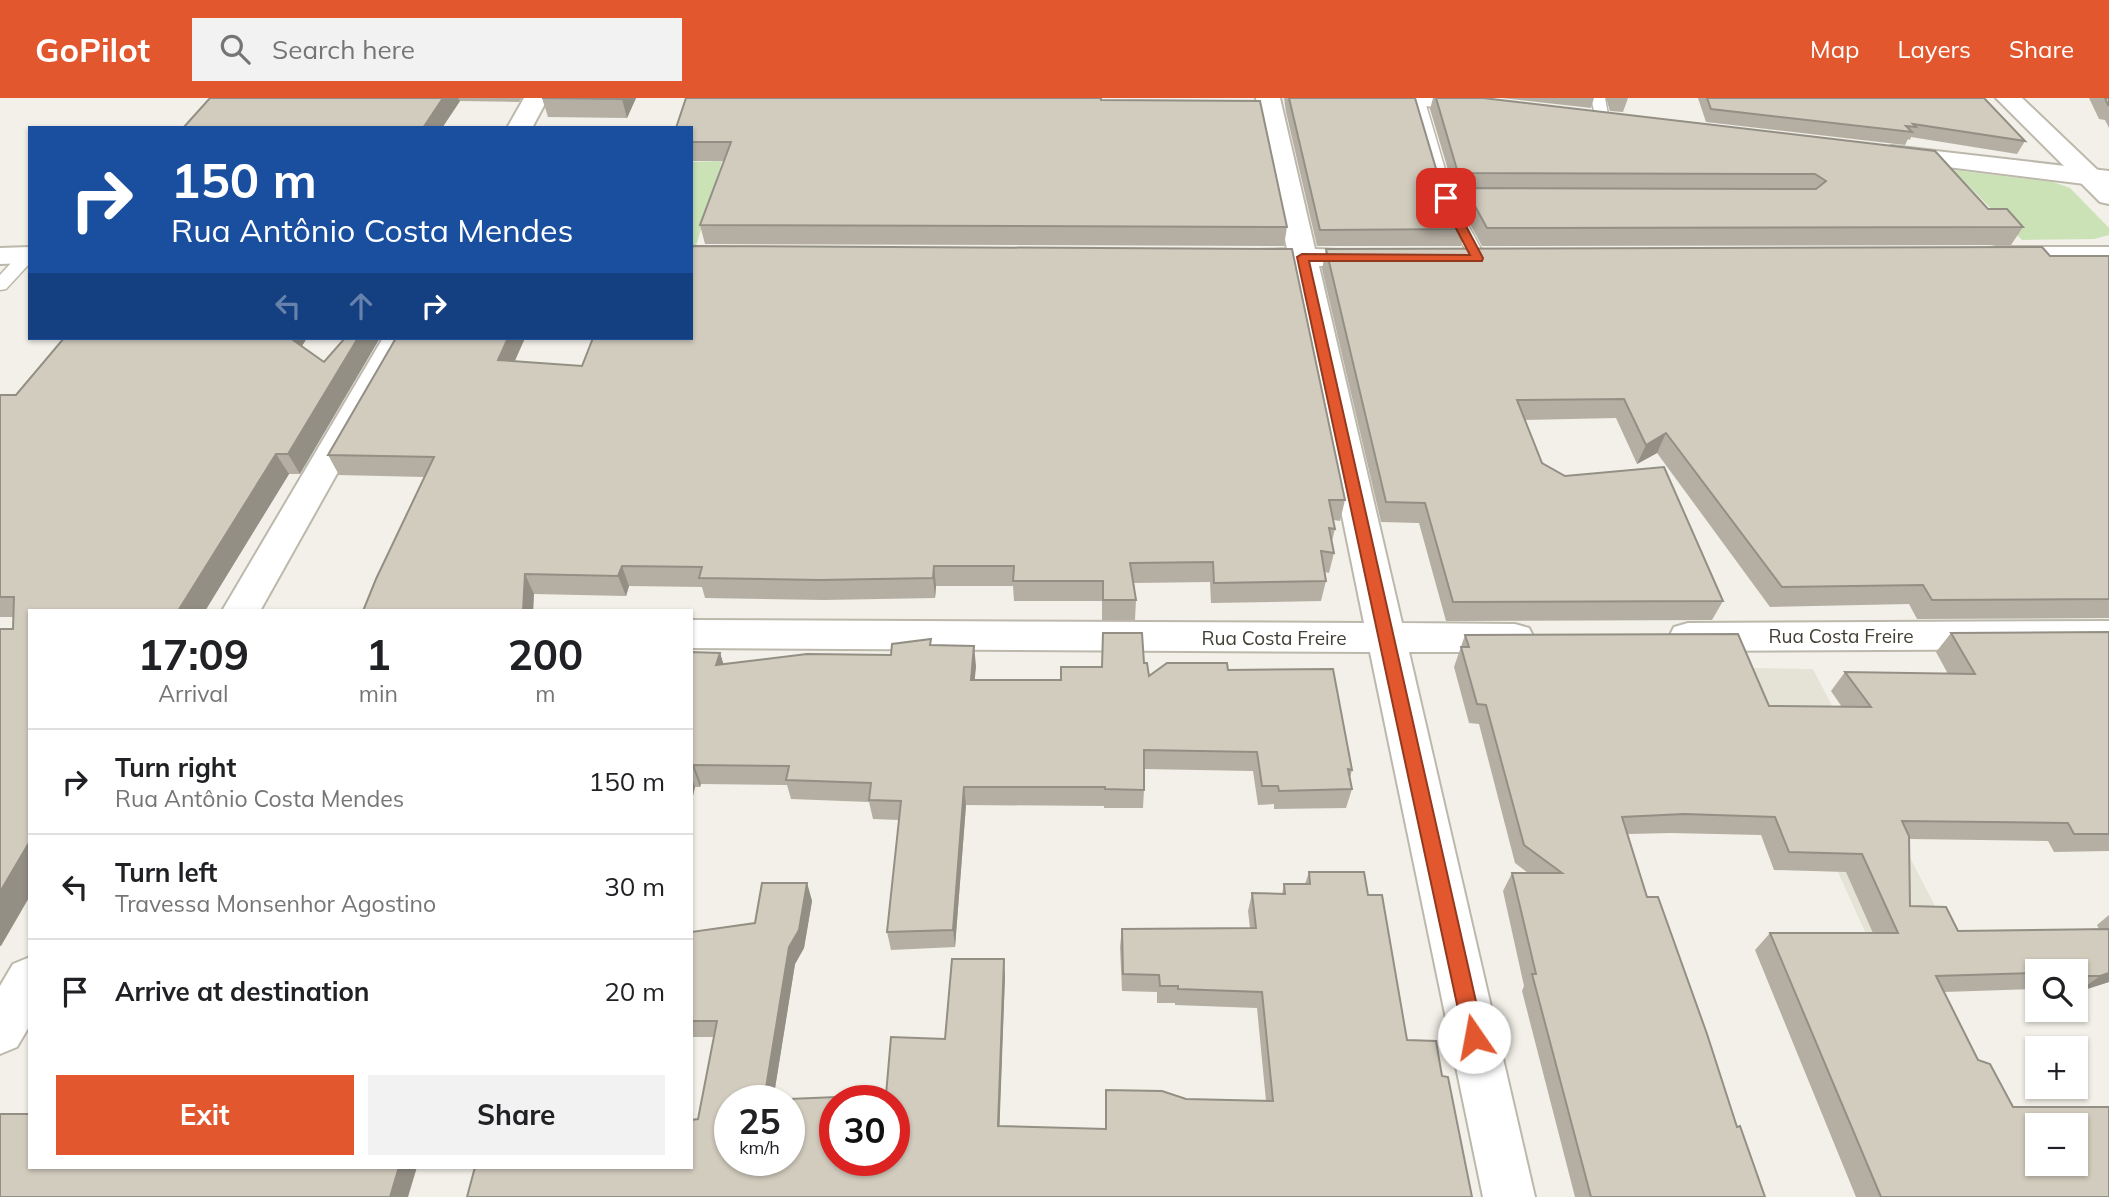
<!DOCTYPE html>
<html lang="en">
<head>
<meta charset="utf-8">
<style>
	:root { --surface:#fff; --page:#f2f2f2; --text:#202124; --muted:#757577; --line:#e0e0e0; --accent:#e2572e }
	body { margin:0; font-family:Mulish,sans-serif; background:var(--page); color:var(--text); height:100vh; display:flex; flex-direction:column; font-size:26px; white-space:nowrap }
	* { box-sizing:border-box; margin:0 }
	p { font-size:23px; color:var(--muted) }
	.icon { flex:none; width:38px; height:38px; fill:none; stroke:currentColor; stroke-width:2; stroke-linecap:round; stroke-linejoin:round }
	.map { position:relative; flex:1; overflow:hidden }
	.sheet { position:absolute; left:28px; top:511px; width:665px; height:560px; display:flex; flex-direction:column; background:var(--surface); border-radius:0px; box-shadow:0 2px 5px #0004 }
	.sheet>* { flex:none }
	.top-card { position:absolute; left:28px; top:28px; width:665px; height:214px; border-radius:0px; box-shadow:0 2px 5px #0004; background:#1a4fa0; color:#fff; overflow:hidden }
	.controls { position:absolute; left:2025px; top:861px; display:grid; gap:14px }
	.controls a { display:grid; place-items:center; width:63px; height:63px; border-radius:0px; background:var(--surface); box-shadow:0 2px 5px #0004; font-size:35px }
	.speed { position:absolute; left:714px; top:987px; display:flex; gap:14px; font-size:35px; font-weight:700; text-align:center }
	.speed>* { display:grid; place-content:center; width:91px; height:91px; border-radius:50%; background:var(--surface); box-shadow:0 2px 5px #0004; line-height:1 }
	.speed small { font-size:18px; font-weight:400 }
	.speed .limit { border:10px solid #d22; background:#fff; color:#111 }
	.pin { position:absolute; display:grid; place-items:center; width:60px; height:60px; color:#fff; margin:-30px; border-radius:14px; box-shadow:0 4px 10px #0006 }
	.me { position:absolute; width:77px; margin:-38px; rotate:348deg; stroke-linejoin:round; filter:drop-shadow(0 0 5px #0008) }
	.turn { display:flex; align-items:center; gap:24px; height:147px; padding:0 28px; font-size:32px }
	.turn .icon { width:91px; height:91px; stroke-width:2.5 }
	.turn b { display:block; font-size:49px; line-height:60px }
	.lanes { display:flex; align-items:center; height:66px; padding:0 28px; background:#0003; justify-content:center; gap:35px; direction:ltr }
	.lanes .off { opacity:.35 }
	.eta { display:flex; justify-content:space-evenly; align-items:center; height:119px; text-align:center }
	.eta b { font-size:42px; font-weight:700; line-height:49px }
	.button { display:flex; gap:14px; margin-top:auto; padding:14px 28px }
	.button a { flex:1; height:80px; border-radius:0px; background:var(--accent); color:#fff; font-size:28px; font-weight:700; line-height:80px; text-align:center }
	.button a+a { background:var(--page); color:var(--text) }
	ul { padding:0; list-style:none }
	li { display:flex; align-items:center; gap:21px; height:105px; padding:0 28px; border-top:2px solid var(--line) }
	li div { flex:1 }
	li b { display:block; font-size:26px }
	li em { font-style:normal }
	header { display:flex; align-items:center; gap:42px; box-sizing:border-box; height:98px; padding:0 35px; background:var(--accent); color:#fff }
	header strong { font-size:33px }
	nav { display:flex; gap:38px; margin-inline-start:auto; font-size:24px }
	.search { width:490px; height:63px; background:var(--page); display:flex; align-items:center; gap:18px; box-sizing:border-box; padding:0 24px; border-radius:0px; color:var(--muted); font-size:26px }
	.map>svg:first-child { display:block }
	.residential { fill:#e5e2d6 }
	.green { fill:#cae2b5 }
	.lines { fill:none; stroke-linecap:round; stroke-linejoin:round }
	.service-casing { stroke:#bcb8ab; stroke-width:3 }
	.minor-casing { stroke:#bcb8ab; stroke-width:4 }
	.tertiary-casing { stroke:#bcb8ab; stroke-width:4 }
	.service { fill:#fff; fill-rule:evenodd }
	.minor { fill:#fff; fill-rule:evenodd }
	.tertiary { fill:#fff; fill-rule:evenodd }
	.wall { fill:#b5afa3 }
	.shaded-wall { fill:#938f85 }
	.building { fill:#d2ccbe; stroke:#938f85; stroke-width:2; fill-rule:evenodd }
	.route { fill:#e2572e; stroke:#93391e; stroke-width:2 }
	.labels { text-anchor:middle; stroke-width:5; stroke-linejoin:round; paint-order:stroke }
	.street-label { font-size:19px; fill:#444037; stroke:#fff }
</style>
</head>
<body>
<header>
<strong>GoPilot</strong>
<div class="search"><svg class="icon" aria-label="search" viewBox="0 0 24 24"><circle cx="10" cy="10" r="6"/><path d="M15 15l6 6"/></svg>Search here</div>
<nav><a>Map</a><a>Layers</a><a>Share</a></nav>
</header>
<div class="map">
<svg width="2109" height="1099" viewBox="0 0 2109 1099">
	<rect width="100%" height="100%" fill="#f2f0e8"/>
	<path class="residential" d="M1745 570 1813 571 1955 847 1872 849Z"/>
	<g class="green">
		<path d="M722 63 695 151H691V64Z"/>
		<path d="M1953 72 2053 84 2070 90 2109 130V137L2094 141 2022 142Z"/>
	</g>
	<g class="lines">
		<g class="service-casing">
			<g id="service">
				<path d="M1410 0H1424L1452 95H1492L1500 100 1492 105H1456L1486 160 1484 164H1472L1438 100Z"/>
				<path d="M1591 0H1605L1609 22 1607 25H1597Z"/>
				<path d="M30 152V165L6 191 0 192V177L22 153Z"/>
			</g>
		</g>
		<g class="minor-casing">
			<g id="minor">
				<path d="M524 0H548L532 30H507Z"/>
				<path d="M1256 0H1280L1315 151 1385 154 1389 160 1385 166 1375 168H1319L1402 525 1515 526 1529 530 1534 540 1529 550 1515 554H1409L1535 1099H1483L1370 554 691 550V522L1364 525 1291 168 1233 165 1229 159 1233 153 1287 151Z"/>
				<path d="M1405 0H1479L1494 3 1497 8 1494 13 1485 15 1417 7 1408 5Z"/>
				<path d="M1892 48 2109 73V89L1883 61 1879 56 1883 51Z"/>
				<path d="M30 149V165L0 166V150Z"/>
				<path d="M1996 149H2109V165H1996L1986 163 1982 157 1986 151Z"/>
				<path d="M383 240H413L260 513H222Z"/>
				<path d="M2109 523V551L1688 553 1674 549 1669 539 1674 529 1688 525Z"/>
				<path d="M30 859V927L17 949 0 956V888L13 866Z"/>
			</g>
		</g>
		<g class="tertiary-casing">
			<path id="tertiary" d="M1996 0H2022L2109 83V106L2100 104Z"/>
		</g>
		<use href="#service" class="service"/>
		<use href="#minor" class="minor"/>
		<use href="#tertiary" class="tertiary"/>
	</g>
	<g class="wall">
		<path d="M210 0H522L519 4 460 3 442 30H183Z"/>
		<path d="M542 0H636L627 20 548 19Z"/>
		<path d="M1284 0H1415L1440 84 1465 131 1461 148H1317L1286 14Z"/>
		<path d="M1433 0H1483L1988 111 2023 129 2011 147 1482 148 1460 108 1464 92H1454L1430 11Z"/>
		<path d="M1502 0H1594L1591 10Z"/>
		<path d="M1606 0H1628L1623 14 1610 13Z"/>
		<path d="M1698 0H1984L2025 43 2017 56 1911 39 1910 42 1908 41 1905 47 1706 24Z"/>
		<path d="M2089 0H2109V30L2105 22 2099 21Z"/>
		<path d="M1101 2 1287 129 1284 148 705 146 700 127 724 63H691V30Z"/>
		<path d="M1326 151 2109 158V520L1917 521 1909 506 1770 509 1657 355 1637 366 1616 320 1524 322 1542 365 1723 503 1712 522 1446 523 1419 425 1381 424 1322 171Z"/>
		<path d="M64 240H307L302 248 300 376H289L205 513H30L1 848H0V531H13L14 519H0V297H16Z"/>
		<path d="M396 240H525L515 263 1345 402 1340 423 1333 422 1335 431 1332 443 1334 455 1329 475 1325 474 1326 483 1321 503 1211 505 1210 484 1134 485 1136 502 1135 522H1102V503H1014L1013 488H936L935 500 824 502 705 500 702 489 629 488 626 498 534 496 533 513H363L424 379 339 377 328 357Z"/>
		<path d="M2109 534V753L2054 754 2048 743 1910 741V808L1958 833 2099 831 2097 827 2109 817V884L2076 894V873H2037V891L1944 894 1978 962 2013 1009 2109 1099H1856L1755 852 1770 835H1873L1846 774 1774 772 1761 737 1671 735 1628 736 1647 799 1765 1099H1575L1522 893 1524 888 1503 793 1512 775H1528L1515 765 1479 626 1469 625 1454 569 1465 537 1769 608 1842 609 1831 593 1845 574 1948 576 1936 554 1951 535Z"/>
		<path d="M1103 535 1144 565 1149 578 1228 572 1352 672 1350 680 1352 691 1346 710 1274 711V706L1258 707 1253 673 1144 671V692L1143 710H1104V708L966 707 955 849 891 852 887 834 899 722 873 721 869 704 791 701 787 687 701 686 700 689H695L691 706V554L720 555 723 566 891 557 931 547 976 568 974 582H1061L1102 569Z"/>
		<path d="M1309 774 1368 797 1407 942 1442 978 1472 1099 691 1069 698 1021 714 939H691V834L755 825 807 785 812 803 804 850 795 866 773 1002 886 997 945 941 1005 878 999 1028 1105 1031 1106 992 1186 1001 1266 1003 1257 910 1175 907V905H1157V894L1122 893 1120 849 1122 831 1250 830 1248 813 1252 795 1282 796 1284 786H1305Z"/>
	</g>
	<g class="shaded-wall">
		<path d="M443 0H458L460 3 442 30H423Z"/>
		<path d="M622 0H636L627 20 622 1Z"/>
		<path d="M287 240H307L296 257Z"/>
		<path d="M358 240H380L300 376 288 356Z"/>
		<path d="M508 240H525L506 282 498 262Z"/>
		<path d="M1666 335 1657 355 1637 366 1646 347Z"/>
		<path d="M276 356 289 376 205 513H178Z"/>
		<path d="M622 468 629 488 626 498 618 478Z"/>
		<path d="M934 468 936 488 935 500 933 480Z"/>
		<path d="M525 476 534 496 533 513H523Z"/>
		<path d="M974 548 976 568 973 601 971 582Z"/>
		<path d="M720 555 726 574 716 567Z"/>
		<path d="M694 667 701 686 700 689 693 670Z"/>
		<path d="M691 677 695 689 691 706Z"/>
		<path d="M964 689 966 707 955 849 953 832Z"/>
		<path d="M30 743V798L1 848 0 847V794Z"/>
		<path d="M807 785 812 803 804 850 795 866 773 1003H764L789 849Z"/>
		<path d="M1004 861 1005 878 999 1043 998 1028Z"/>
		<path d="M2109 875V884L2078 894 2100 878Z"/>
		<path d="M399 1069H417L408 1099H390Z"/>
	</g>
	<g class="building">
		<path d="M210 0H443L423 30H183Z"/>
		<path d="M542 0H622V1Z"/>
		<path d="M686 0H1101V2L1260 3 1287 129 700 127 731 44H691V30H676Z"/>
		<path d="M1289 0H1415L1440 84 1465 131 1320 132Z"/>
		<path d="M1436 0H1483L1935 53 1988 111H2007L2023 129 1487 130 1465 90 1816 91 1826 83 1815 76 1458 75Z"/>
		<path d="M1707 0H1984L2025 43 1913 26 1916 29 1906 28 1912 34 1711 11Z"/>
		<path d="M2105 0H2109V7H2108Z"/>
		<path d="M693 148 1292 151 1345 402H1329L1335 431 1329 430 1334 455 1321 453 1326 483 1214 485 1213 464 1130 465 1136 502H1103V483H1013L1014 468H934L933 480 820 482 699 480 702 469 622 468 618 478 525 476 523 513H363L376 481 434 359 328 357 396 240H508L498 262 582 268 593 240H691V152Z"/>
		<path d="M2042 149 2050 158H2109V501L1932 502 1923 487 1782 489 1666 335 1646 347 1624 301 1517 302 1542 365 1565 378 1664 369 1723 503 1453 504 1425 405 1386 404 1326 151Z"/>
		<path d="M64 240H290L324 264 345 240H358L288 356H276L178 513H30V743L0 794V531H13L14 499H0V297H16Z"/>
		<path d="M2109 534V736H2074L2068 725 1902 723 1909 738 1910 808 1946 809 1958 833 2109 831V875L2100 878H2078L2076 873H2037V875L1936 878 1978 962 1990 966 2013 1009H2109V1099H1881L1770 835H1898L1862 756 1789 754 1775 719 1684 716 1622 719 1647 799H1658L1707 936 1737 1029 1740 1028 1765 1099H1591L1532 876H1536L1512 775H1562L1524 747 1486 607 1477 606 1461 549H1469L1465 537 1738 536 1769 608 1871 609 1845 574 1975 576 1951 535ZM2037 1027H2076V1066H2037Z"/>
		<path d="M1103 535H1142L1144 565H1147L1149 578 1167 565H1227L1228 572 1333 571 1352 672 1348 671 1352 691 1279 693 1278 688H1262L1257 654 1144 652V692L1105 691V689H964L953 832 887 834 901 703 869 702 871 685 786 682 789 668 694 667 693 670H691V554L720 555 716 567 807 556 891 557 892 546 931 541 930 547 974 548 971 582H1061V569H1102Z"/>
		<path d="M1309 774H1364L1368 797H1382L1407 942 1436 943 1442 978 1448 979 1472 1099H467L475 1069H691V1022L698 1021 717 923H691V834L755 825 762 785H807L799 832 789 849 764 1002 886 997 891 939 945 941 952 861H1004L998 1028 1106 1031V992L1162 993 1186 1001 1273 1003 1262 894 1178 891V888H1160L1159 877 1123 876 1122 831 1256 830 1252 795 1285 796 1284 786H1310ZM730 1003H789V1062H730ZM835 1003H894V1062H835Z"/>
		<path d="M0 1016H30V1069H399L390 1099H0Z"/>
	</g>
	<path class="route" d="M1446 97 1451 100 1483 160 1482 163H1309L1484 939 1481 946 1474 949 1467 946 1464 939 1297 159 1302 156 1470 157 1440 100Z"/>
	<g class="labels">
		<g class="street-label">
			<text x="1841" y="545">Rua Costa Freire</text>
			<text x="1274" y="547">Rua Costa Freire</text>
		</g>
	</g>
</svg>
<div class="controls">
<a><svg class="icon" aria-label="search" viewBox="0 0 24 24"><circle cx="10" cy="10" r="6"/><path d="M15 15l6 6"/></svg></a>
<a>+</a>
<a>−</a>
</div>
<div class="speed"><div>25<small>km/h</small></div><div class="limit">30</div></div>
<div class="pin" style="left:1446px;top:100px;background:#d93025"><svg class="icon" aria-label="arrive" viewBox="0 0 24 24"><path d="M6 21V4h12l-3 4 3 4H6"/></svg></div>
<svg class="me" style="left:1474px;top:939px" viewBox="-20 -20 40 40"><circle r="19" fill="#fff"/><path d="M0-13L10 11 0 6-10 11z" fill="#e2572e"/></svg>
<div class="top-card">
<div class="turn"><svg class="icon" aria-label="right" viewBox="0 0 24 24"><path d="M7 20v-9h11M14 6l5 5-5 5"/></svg><div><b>150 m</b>Rua Antônio Costa Mendes</div></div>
<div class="lanes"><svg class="icon off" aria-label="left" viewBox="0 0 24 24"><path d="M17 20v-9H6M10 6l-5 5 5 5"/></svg><svg class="icon off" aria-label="ahead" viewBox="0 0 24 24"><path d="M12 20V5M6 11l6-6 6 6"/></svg><svg class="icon" aria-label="right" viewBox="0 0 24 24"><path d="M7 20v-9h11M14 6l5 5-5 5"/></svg></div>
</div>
<section class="sheet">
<div class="eta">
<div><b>17:09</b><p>Arrival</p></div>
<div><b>1</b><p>min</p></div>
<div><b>200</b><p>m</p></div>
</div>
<ul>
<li><svg class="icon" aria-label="right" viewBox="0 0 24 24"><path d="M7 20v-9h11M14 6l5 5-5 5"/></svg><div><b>Turn right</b><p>Rua Antônio Costa Mendes</p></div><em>150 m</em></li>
<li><svg class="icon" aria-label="left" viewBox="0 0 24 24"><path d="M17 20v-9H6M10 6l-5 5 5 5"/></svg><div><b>Turn left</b><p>Travessa Monsenhor Agostino</p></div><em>30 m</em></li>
<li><svg class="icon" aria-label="arrive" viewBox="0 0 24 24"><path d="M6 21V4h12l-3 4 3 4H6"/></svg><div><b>Arrive at destination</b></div><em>20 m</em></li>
</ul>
<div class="button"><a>Exit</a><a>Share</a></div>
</section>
</div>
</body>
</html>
